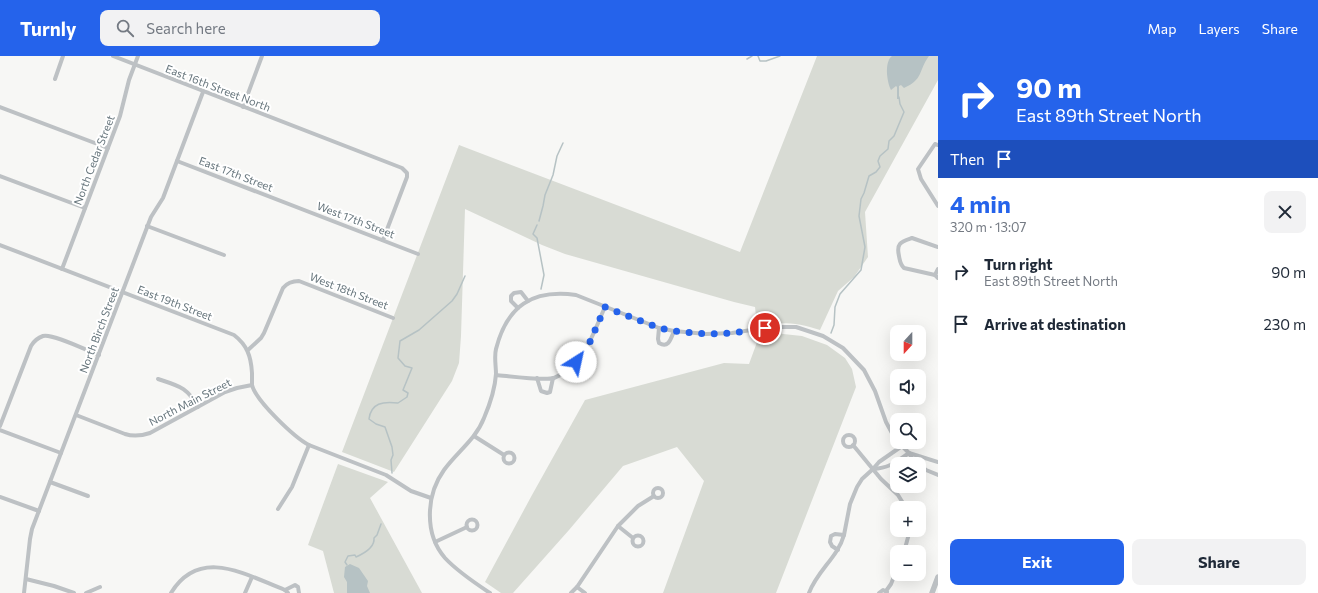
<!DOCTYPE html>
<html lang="en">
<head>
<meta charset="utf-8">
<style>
	:root { --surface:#fff; --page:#f2f2f3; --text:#1f2937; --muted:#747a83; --accent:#2563eb }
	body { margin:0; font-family:Commissioner,sans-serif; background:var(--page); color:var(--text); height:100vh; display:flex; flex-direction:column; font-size:15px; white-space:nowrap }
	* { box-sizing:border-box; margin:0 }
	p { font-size:13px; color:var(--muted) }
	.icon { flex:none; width:22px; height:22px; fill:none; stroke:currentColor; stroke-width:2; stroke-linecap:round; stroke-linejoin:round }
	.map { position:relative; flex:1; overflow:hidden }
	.panel { display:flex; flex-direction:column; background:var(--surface); width:380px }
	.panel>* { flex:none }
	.hud { background:#2563eb; color:#fff; overflow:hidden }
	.needle { width:26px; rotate:201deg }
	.buttons { position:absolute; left:890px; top:269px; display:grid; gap:8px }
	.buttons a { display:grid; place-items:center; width:36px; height:36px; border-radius:8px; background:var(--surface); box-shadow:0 4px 16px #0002; font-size:20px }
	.pin { position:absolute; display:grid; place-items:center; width:34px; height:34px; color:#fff; margin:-17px; border:2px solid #fff; border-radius:50%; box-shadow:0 1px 4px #0007 }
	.me { position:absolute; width:44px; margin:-22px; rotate:35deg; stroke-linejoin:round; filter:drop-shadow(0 0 3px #0008) }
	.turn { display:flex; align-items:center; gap:14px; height:84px; padding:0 12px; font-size:18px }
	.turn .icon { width:52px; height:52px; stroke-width:2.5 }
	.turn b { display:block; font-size:28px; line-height:34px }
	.then { display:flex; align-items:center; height:38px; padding:0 12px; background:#0003; gap:8px; font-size:15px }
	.round { display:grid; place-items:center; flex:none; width:42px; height:42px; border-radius:8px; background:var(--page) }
	.overview { display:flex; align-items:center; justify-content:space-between; height:68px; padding:0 12px }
	h1 { font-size:24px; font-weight:700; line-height:30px; color:var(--accent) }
	.button { display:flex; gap:8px; margin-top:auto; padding:8px 12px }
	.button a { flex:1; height:46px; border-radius:8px; background:var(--accent); color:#fff; font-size:16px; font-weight:700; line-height:46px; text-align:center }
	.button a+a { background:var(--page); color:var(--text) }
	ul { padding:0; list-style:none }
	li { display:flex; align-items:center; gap:12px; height:52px; padding:0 12px }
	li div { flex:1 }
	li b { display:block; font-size:15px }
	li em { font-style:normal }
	header { display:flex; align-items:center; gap:24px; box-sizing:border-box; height:56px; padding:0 20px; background:var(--accent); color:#fff }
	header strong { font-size:19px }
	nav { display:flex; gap:22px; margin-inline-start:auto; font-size:14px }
	.search { width:280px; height:36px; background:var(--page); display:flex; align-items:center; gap:10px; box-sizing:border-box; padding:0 14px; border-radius:8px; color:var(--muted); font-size:15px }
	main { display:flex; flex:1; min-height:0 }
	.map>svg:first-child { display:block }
	.green { fill:#d8dbd4 }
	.water { fill:#b6c2c4 }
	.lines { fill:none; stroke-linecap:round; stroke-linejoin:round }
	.stream { stroke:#b6c2c4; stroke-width:1.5 }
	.minor { stroke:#bdc1c4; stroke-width:4 }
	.tertiary { stroke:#bdc1c4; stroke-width:5.5 }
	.route { stroke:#2563eb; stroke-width:7; stroke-dasharray:0 12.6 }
	.labels { text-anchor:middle; stroke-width:4; stroke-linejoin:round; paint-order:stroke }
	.street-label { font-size:11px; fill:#66757c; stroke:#fff }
</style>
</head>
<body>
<header>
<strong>Turnly</strong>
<div class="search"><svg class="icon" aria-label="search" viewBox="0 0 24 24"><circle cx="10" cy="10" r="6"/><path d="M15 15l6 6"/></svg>Search here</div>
<nav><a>Map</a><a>Layers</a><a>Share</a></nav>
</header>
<main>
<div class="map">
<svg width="938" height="537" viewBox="0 0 938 537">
	<rect width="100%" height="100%" fill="#f7f7f5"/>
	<g class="green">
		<path d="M817 0H938V24L865 156 868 201 854 221 838 235 820 274C798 266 779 266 757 269L755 251 734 246 565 198 542 189 465 153 461 280 459 307 452 325 394 416 342 396 459 89 740 196Z"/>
		<path d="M774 277 802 280 827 289 845 302 852 313 856 331 776 537H663L704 425 677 391 623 410 569 474 513 537H501L485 526 532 439 585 344 724 307 749 308 760 278Z"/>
		<path d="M338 408 388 426 370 442 422 537H334L323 495 308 489Z"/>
	</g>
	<g class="water">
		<path d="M892 0H929C918 15 924 23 904 32L901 29 899 30V43H897V31L896 30 891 34C887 26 884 6 892 0Z"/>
		<path d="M350 508 359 512 368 525 367 530 370 537H347V526L344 521 345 511Z"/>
	</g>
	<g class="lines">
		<g class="stream">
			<path d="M758 0 760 5H766L780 0"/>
			<path d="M747 3 752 0"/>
			<path d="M539 165 543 150 545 139 553 119 557 100 563 87"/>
			<path d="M537 169 533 178 537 182 544 219 541 233"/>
			<path d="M831 277 834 269 835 251 840 238 861 214 865 191 859 160 861 143 864 137 869 120 876 116 880 111 878 105 880 100 888 93 889 85 894 80 904 56 900 48 899 41"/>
			<path d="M392 417 391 404 393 399 392 391 385 371 376 368 369 363C371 347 383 345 398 347L407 341 408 337 403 334 412 312 405 310 398 302 400 285 419 274 452 245 457 238 465 220"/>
			<path d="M347 509 345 506 348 500 355 499 356 501C365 497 375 491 374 482L377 479 381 468"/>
		</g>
		<g class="minor">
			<path d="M113 0 402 112 407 117V121L383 184"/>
			<path d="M55 23 63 0"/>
			<path d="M0 51 108 92"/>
			<path d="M243 51 262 0"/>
			<path d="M938 89 935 88 918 113 921 123 938 150"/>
			<path d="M177 105 418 198"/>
			<path d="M0 120 85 152"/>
			<path d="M147 170 224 199"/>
			<path d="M0 189 234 279C247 289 251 300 252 317 252 321 252 325 252 329 256 345 295 382 309 389L386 419 411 435 431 442"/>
			<path d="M938 191 912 182C901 186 896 187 899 200 900 205 900 208 904 212L935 219 938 222"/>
			<path d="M62 213 120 60 129 24 138 0"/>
			<path d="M935 219 938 213"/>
			<path d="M518 252 511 245V240L514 237 521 236 528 245"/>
			<path d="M659 272 658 283 659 287C669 293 671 282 674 275"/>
			<path d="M248 294 261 282 264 277 283 232C287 227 292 225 299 225L393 262"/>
			<path d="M496 319C508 320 544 325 554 322 584 311 593 277 605 251"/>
			<path d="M537 322 541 335 547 337 550 336 553 322"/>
			<path d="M158 323C179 330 187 331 198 351"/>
			<path d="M76 359 125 378C134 381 141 380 150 377L225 336 237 332 252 329"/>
			<path d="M0 370 31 290C34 285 37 282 43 280 52 277 88 295 99 299"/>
			<path d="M0 374 61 397"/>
			<circle cx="849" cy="385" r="6"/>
			<path d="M474 380 504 399"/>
			<path d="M898 386 909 397 913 404 918 408"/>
			<path d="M853 389 881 423 898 439 906 452"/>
			<circle cx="509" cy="402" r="5.5"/>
			<path d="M909 397 938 406"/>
			<path d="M919 409 926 414 938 419"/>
			<path d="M873 413C890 412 896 406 909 397"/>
			<path d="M50 426 88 440"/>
			<circle cx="658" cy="437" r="5"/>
			<path d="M0 441 39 455"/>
			<path d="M278 453 292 431 309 389"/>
			<circle cx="472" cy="469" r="5.5"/>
			<path d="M618 470 633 482"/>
			<path d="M844 479 850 448 857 431 862 423 873 413 879 406 902 390"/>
			<circle cx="638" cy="485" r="5.5"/>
			<path d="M435 486 467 471"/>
			<path d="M904 496 910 474"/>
			<path d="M26 523 54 530 74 537"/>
			<path d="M577 531 585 537"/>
			<path d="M285 534 295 529 298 531 299 537"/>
			<path d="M886 535 891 528 897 513"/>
			<path d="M24 537 30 483 32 473 151 161 163 142 203 36"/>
			<path d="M86 537 100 531"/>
			<path d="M171 537C200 490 246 519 285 534L288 537"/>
			<path d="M245 537 252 521"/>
			<path d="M490 537C475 527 458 516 445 502 424 478 426 439 444 414 457 396 476 383 484 362 490 348 495 333 496 318 496 310 494 301 496 293 507 250 532 233 576 239L659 272 674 275 706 278 732 277 770 271H796L823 280 843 292 864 314 875 335 886 366 893 379 897 384"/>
			<path d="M571 537 577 531 618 470 638 450 654 440"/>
			<path d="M809 537C817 515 838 501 844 479L835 478 831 480 830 486 832 490 838 494"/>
			<path d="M879 537 883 534 887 536"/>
		</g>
		<path class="tertiary" d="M932 537 938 521"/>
	</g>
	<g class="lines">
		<path class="route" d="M576 306 586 295 605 251 659 272 674 275 706 278 732 277 765 272"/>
	</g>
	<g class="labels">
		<g class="street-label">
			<text transform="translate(218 32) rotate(21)" y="4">East 16th Street North</text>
			<text transform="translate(94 104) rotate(-69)" y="4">North Cedar Street</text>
			<text transform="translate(236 118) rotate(21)" y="4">East 17th Street</text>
			<text transform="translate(356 164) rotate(21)" y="4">West 17th Street</text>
			<text transform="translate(349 235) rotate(21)" y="4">West 18th Street</text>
			<text transform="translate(175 247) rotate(21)" y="4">East 19th Street</text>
			<text transform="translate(99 274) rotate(-69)" y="4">North Birch Street</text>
			<text transform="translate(190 346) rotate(-27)" y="4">North Main Street</text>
		</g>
	</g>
</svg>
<div class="buttons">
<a><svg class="needle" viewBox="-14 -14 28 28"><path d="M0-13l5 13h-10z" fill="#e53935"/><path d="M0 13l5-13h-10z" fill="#747a83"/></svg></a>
<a><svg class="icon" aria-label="sound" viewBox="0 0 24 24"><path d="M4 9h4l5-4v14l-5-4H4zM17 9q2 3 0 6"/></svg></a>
<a><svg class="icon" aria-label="search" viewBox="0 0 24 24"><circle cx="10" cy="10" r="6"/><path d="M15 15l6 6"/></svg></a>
<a><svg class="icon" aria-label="layers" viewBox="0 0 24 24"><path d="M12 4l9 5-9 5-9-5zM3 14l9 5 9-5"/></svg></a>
<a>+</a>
<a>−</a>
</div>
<div class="pin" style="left:765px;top:272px;background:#d93025"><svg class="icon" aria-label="arrive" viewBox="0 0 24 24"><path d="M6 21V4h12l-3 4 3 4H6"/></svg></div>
<svg class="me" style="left:576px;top:306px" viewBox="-20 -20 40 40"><circle r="19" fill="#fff"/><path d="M0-13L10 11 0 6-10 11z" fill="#2563eb"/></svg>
</div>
<section class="panel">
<div class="hud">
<div class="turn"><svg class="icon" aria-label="right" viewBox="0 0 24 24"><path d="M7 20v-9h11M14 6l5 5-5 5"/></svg><div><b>90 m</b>East 89th Street North</div></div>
<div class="then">Then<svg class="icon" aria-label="arrive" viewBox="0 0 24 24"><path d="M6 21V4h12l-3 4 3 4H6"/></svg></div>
</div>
<div class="overview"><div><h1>4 min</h1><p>320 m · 13:07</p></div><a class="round"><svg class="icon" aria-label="close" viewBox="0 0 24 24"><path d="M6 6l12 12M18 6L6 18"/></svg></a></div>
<ul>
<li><svg class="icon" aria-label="right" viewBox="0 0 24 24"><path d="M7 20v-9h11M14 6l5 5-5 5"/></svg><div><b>Turn right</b><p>East 89th Street North</p></div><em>90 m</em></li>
<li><svg class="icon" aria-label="arrive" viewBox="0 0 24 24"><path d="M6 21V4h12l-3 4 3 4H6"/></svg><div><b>Arrive at destination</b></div><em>230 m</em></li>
</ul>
<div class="button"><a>Exit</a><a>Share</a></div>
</section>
</main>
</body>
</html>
